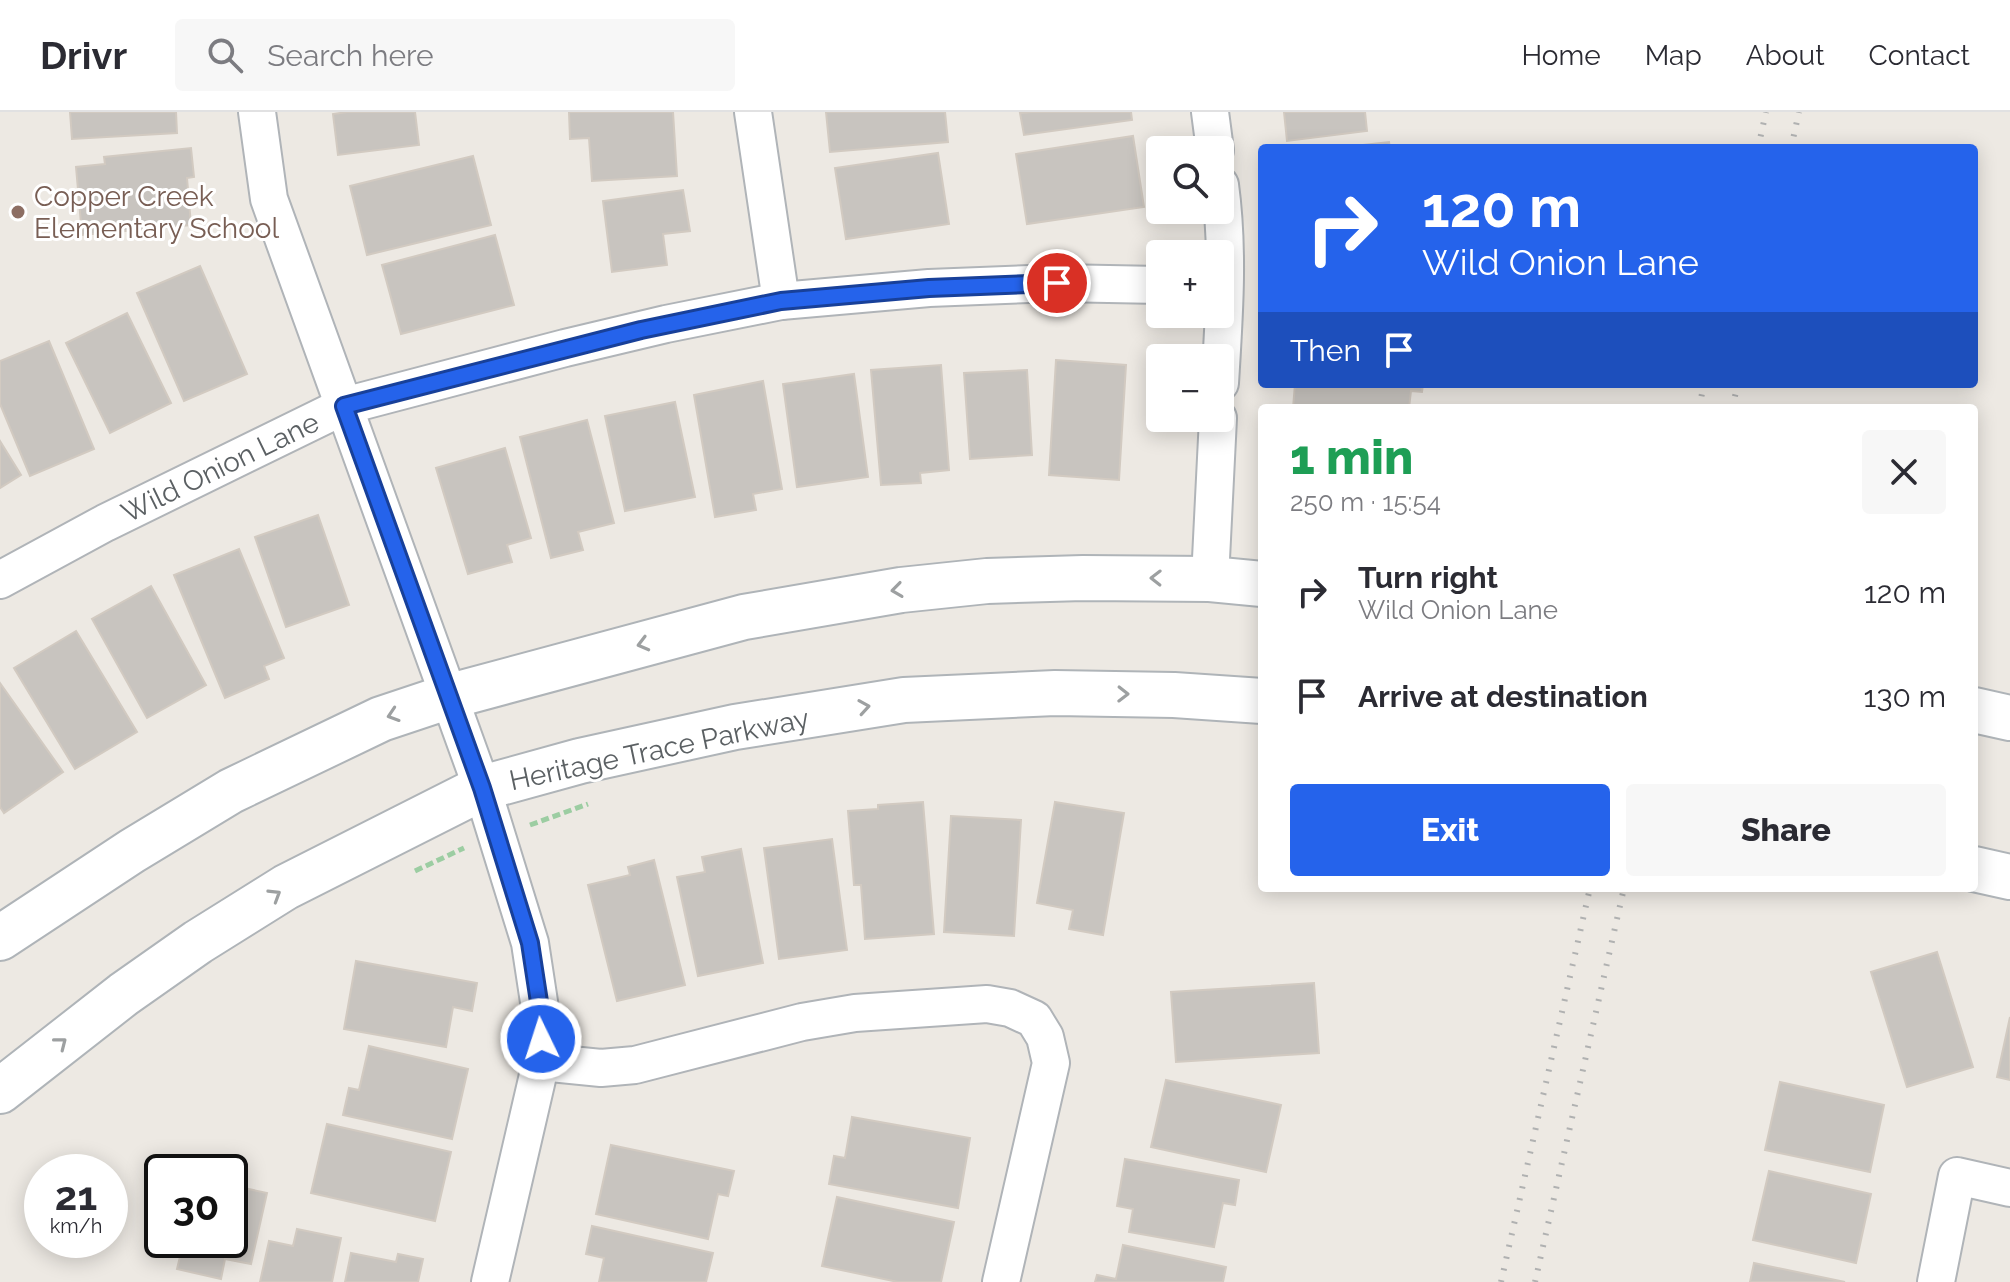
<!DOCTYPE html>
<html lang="en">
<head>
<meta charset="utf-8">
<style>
	:root { --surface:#fff; --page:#f7f7f7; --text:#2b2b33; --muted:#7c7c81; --line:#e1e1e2; --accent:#2563eb }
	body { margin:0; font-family:Raleway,sans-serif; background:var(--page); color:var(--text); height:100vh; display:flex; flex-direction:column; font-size:30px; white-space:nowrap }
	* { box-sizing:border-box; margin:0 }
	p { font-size:26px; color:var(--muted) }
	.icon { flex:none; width:44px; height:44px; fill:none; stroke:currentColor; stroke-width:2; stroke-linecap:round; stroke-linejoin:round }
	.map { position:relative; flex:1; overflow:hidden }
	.panel { position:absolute; left:1258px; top:292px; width:720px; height:488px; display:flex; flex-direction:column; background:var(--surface); border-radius:8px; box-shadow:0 4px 20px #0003 }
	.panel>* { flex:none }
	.guide { position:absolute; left:1258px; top:32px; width:720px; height:244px; border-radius:8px; box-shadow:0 4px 20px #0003; background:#2563eb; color:#fff; overflow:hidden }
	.buttons { position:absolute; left:1146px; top:24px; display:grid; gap:16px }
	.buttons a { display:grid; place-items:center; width:88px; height:88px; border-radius:8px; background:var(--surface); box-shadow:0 4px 20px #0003; font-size:40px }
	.speed { position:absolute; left:24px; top:1042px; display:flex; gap:16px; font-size:40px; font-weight:700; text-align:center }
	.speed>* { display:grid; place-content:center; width:104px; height:104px; border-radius:50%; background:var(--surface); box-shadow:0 4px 20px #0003; line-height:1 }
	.speed small { font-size:20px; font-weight:400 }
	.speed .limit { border:4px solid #111; border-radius:12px; background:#fff; color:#111 }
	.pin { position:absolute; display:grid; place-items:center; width:68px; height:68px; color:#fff; margin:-34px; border:4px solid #fff; border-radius:50%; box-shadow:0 2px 8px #0007 }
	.me { position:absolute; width:88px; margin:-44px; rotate:356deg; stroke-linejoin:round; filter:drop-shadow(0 0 6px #0008) }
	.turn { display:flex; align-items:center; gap:28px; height:168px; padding:0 32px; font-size:36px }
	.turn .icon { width:104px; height:104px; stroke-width:2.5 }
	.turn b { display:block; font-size:56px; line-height:68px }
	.then { display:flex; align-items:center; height:76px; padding:0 32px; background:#0003; gap:16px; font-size:30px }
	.round { display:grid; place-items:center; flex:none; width:84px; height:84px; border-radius:8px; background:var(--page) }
	.overview { display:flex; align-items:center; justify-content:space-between; height:136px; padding:0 32px }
	h1 { font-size:48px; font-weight:800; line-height:60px; color:#1e9e55 }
	.primary-button { display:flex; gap:16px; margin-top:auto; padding:16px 32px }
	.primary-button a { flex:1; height:92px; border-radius:8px; background:var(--accent); color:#fff; font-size:32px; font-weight:800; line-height:92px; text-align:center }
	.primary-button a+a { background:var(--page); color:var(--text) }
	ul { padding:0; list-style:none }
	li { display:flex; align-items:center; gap:24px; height:104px; padding:0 32px }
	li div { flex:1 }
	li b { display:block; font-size:30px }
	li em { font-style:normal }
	header { display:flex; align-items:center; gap:48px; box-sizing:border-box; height:112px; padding:0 40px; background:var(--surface); border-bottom:2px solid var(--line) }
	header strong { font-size:38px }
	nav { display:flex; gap:44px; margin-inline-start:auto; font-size:28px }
	.search { width:560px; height:72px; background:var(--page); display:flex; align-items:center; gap:20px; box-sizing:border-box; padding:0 28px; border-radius:8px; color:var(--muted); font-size:30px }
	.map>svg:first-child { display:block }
	.building { fill:#c8c4bf; stroke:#d2cac1; stroke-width:2 }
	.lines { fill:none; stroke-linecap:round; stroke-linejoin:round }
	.street-casing { stroke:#b0b4b8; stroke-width:40 }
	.secondary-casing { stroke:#afb4b8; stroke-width:48 }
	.path { stroke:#9ccda2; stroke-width:5; stroke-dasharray:8 4; stroke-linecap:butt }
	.street { stroke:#fff; stroke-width:36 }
	.secondary { stroke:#fff; stroke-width:44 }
	.rail { stroke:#b0b1b1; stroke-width:6; stroke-dasharray:2 10; stroke-linecap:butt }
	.oneway { stroke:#9da0a1 }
	.route-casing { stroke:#184099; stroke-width:20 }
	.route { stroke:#2563eb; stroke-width:14 }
	.education-dot { fill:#8d6e63; stroke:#fff; stroke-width:3 }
	.labels { text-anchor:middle; stroke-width:6; stroke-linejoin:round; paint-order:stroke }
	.education-label { font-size:28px; fill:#785e54; stroke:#fff; text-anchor:start }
	.street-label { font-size:28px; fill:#5b6063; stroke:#fff }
</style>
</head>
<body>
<header>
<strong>Drivr</strong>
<div class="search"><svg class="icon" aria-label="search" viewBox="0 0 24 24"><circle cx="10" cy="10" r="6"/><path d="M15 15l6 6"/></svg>Search here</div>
<nav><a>Home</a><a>Map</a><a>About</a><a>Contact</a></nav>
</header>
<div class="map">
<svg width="2010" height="1170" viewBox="0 0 2010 1170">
	<rect width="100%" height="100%" fill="#ede9e3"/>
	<g class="building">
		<path d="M70 0H176L177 21 72 27Z"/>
		<path d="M347 0H415L419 33 338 43 333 2Z"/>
		<path d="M569 0H673L677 64 592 69 589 26 570 27Z"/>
		<path d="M826 0H945L948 30 830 40Z"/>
		<path d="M1032 0H1131L1132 8 1024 23 1020 1Z"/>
		<path d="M1284 0H1365L1367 19 1287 29Z"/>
		<path d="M1133 24 1144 95 1027 112 1016 42Z"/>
		<path d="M1389 30 1390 36H1336Z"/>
		<path d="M191 36 194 65 187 66 191 113 82 123 76 55 105 52 104 45Z"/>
		<path d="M938 41 949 112 846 127 835 56Z"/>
		<path d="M473 44 491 113 367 143 350 74Z"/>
		<path d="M683 78 690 119 663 122 667 153 612 160 603 89Z"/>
		<path d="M495 123 514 193 401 222 382 153Z"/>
		<path d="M200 154 247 262 184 289 137 181Z"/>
		<path d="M127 201 171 291 110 321 66 231Z"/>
		<path d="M49 229 94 337 30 364 0 292V249Z"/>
		<path d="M1056 248 1126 253 1119 368 1049 363Z"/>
		<path d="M941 253 949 358 920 361 921 371 881 373 871 258Z"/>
		<path d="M1027 258 1032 343 970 347 964 261Z"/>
		<path d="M854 262 868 365 797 375 783 272Z"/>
		<path d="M763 269 782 377 753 382 756 398 715 405 694 283Z"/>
		<path d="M1295 272H1423L1422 280 1411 279 1409 296H1293Z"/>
		<path d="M675 290 695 385 625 399 605 304Z"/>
		<path d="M587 308 614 411 578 420 583 438 551 446 520 325Z"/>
		<path d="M0 329 21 363 0 376Z"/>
		<path d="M505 336 531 426 507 433 512 450 468 462 436 356Z"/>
		<path d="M318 403 349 493 286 515 255 425Z"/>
		<path d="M239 437 284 546 264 554 269 567 225 586 174 463Z"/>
		<path d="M151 474 206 573 147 606 92 507Z"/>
		<path d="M76 519 137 620 75 657 14 556Z"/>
		<path d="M0 571 63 660 4 701 0 695Z"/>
		<path d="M923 690 934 822 865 827 861 773H854L848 699 878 697V693Z"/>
		<path d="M1055 690 1124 701 1103 823 1069 817 1073 798 1037 791Z"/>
		<path d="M951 704 1021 708 1014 824 944 820Z"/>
		<path d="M832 727 847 838 779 847 764 736Z"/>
		<path d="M741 737 763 851 698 864 677 765 705 760 702 745Z"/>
		<path d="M654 748 685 873 617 889 588 773 630 763 628 755Z"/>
		<path d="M1937 840 1973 955 1907 975 1871 860Z"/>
		<path d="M356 849 477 871 472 899 453 895 446 935 344 917Z"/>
		<path d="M1314 871 1319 941 1176 950 1171 880Z"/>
		<path d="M2010 905V968L1997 965Z"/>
		<path d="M369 934 468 957 452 1027 343 1003 349 976 359 978Z"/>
		<path d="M1166 968 1281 993 1266 1060 1151 1035Z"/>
		<path d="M1780 970 1884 993 1870 1060 1765 1038Z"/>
		<path d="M852 1005 970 1026 958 1096 829 1072 834 1044 845 1046Z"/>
		<path d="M327 1012 451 1040 435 1109 311 1081Z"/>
		<path d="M611 1033 734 1059 728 1084 718 1082 708 1127 596 1102Z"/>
		<path d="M1125 1047 1239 1068 1235 1093 1223 1091 1214 1135 1129 1120 1133 1097 1117 1094Z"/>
		<path d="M1769 1059 1871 1082 1856 1151 1753 1128Z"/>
		<path d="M230 1073 267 1081 251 1152 225 1147 221 1167 177 1157 184 1128H230Z"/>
		<path d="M837 1085 954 1110 941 1170H898L822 1154Z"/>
		<path d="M592 1114 713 1141 706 1170H599L604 1146 586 1142Z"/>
		<path d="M297 1117 341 1126 332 1170H260L269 1129 293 1134Z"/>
		<path d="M1123 1133 1226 1155 1223 1170H1095L1097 1163 1116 1167Z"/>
		<path d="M351 1141 396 1150 398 1142 423 1147 418 1170H345Z"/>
		<path d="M1754 1151 1845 1170H1750Z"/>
	</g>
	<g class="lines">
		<g class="street-casing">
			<g id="street">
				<path d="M257 0 269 87 482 676 530 831 541 903V950L490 1170"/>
				<path d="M753 0 781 189"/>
				<path d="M1210 0 1215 38"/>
				<path d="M1220 73C1229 139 1224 205 1220 271"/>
				<path d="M1210 467 1218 306"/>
				<path d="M0 468 105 411 344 294 565 236 666 212 781 189 929 176 1057 171 1160 173"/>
				<path d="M541 950 601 956 635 953 802 910 855 901 987 892 1010 896 1034 907 1045 925 1051 951 1001 1170"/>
				<path d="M1936 1170 1957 1064 2010 1076"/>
			</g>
		</g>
		<g class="secondary-casing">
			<g id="secondary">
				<path d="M1974 598 2010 606"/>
				<path d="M1974 757 2010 765"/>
				<path d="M0 826 132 739 231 679 381 607 447 585 744 505 901 478 987 469 1083 466 1210 467 1262 472"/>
				<path d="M0 979 124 882 198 830 286 775 482 676 580 649 735 615 904 588 1055 581 1174 583 1262 589"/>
			</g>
		</g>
		<g class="path">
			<path d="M530 713 588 692"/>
			<path d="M415 759 464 736"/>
		</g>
		<use href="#street" class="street"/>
		<use href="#secondary" class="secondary"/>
		<g class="rail">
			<path d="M1758 36 1766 0"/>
			<path d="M1791 36 1799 0"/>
			<path d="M1699 296 1704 272"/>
			<path d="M1732 296 1738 272"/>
			<path d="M1501 1170 1590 776"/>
			<path d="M1535 1170 1624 776"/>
		</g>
	</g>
	<defs><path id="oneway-chevron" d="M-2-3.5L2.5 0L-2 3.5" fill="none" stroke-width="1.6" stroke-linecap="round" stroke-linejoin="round" transform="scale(2)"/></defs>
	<g class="oneway">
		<use href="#oneway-chevron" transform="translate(1156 466) rotate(-179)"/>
		<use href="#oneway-chevron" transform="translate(897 478) rotate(172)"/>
		<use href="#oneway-chevron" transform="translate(643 532) rotate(165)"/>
		<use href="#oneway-chevron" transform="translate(1123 582) rotate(1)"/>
		<use href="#oneway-chevron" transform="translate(864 595) rotate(-9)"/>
		<use href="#oneway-chevron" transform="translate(393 603) rotate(162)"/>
		<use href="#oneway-chevron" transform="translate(275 783) rotate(-32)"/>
		<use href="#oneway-chevron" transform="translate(61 931) rotate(-38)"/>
	</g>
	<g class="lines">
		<g class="route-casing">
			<path id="route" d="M541 927V903L530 831 482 676 344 294 641 218 781 189 929 176 1057 171"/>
		</g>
		<use href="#route" class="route"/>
	</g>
	<circle class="education-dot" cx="18" cy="100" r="8"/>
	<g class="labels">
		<g class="education-label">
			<text x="34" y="94">Copper Creek<tspan x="34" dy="32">Elementary School</tspan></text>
		</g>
		<g class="street-label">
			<text transform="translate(220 355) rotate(-26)" y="10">Wild Onion Lane</text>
			<text transform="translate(659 637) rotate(-12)" y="10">Heritage Trace Parkway</text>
		</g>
	</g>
</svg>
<div class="buttons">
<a><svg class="icon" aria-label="search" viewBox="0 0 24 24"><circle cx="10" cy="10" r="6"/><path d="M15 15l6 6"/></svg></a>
<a>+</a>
<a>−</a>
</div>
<div class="speed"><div>21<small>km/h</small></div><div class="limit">30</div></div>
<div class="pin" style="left:1057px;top:171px;background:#d93025"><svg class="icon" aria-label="arrive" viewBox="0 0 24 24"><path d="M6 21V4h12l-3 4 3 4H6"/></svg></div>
<svg class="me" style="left:541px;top:927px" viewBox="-20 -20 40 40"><circle r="17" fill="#2563eb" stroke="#fff" stroke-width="3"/><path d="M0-11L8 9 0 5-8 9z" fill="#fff"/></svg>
<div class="guide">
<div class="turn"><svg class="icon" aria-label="right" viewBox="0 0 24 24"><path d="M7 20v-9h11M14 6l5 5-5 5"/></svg><div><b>120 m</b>Wild Onion Lane</div></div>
<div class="then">Then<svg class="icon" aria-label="arrive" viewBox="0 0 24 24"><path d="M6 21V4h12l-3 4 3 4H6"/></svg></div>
</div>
<section class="panel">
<div class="overview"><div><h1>1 min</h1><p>250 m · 15:54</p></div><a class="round"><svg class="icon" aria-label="close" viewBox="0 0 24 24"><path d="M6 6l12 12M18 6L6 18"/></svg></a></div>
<ul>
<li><svg class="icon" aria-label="right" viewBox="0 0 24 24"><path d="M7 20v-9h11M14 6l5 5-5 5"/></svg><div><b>Turn right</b><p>Wild Onion Lane</p></div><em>120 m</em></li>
<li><svg class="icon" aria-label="arrive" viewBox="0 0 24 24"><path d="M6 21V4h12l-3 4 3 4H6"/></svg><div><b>Arrive at destination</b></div><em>130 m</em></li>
</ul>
<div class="primary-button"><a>Exit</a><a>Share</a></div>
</section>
</div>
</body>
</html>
